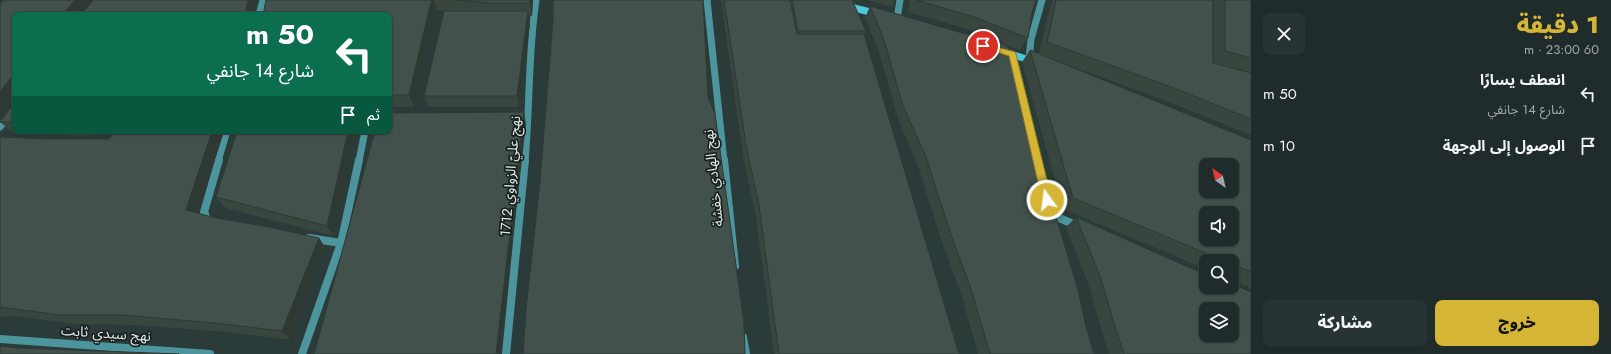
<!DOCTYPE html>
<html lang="ar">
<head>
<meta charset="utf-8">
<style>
	:root { --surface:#202c2b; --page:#283433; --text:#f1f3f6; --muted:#a2a7a9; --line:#3d4847; --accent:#d4b535 }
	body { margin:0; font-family:Jost,"Noto Sans Arabic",sans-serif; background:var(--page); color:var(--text); direction:rtl; height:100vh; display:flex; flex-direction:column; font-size:15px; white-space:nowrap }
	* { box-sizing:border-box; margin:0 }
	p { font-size:13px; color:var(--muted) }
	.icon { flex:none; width:22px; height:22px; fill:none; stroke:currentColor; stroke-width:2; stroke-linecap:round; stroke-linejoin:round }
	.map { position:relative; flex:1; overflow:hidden; direction:ltr }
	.details { display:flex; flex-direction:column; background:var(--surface); width:360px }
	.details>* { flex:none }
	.top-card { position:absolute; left:12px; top:12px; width:380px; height:122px; border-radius:8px; box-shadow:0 1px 3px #0004,0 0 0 1px var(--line); direction:rtl; background:#0b6e4f; color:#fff; overflow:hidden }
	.needle { width:26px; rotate:326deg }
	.controls { position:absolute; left:1199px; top:158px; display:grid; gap:8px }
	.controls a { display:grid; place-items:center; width:40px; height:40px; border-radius:8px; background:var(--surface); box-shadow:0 1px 3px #0004,0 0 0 1px var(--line); font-size:20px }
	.pin { position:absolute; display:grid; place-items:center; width:34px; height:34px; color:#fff; margin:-17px; border:2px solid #fff; border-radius:50%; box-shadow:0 1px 4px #0007 }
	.me { position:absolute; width:44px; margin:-22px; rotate:346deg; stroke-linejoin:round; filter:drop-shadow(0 0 3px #0008) }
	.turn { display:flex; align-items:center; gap:14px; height:84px; padding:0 12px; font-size:18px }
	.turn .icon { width:52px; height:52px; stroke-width:2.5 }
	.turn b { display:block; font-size:28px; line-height:34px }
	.then { display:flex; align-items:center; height:38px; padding:0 12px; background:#0003; gap:8px; font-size:15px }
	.round { display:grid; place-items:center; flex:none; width:42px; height:42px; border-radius:8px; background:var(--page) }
	.summary { display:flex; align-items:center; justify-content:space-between; height:68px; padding:0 12px }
	h1 { font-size:24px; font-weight:800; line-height:30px; color:var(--accent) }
	.primary-button { display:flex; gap:8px; margin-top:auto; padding:8px 12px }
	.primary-button a { flex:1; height:46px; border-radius:8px; background:var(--accent); color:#111; font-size:16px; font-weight:800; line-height:46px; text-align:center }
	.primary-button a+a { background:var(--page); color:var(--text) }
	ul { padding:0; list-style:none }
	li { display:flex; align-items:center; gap:12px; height:52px; padding:0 12px }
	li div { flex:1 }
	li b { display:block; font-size:15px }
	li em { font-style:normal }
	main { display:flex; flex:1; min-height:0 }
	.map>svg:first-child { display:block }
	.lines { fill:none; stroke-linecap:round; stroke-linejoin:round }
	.street-far1 { stroke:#4d959d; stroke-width:7 }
	.street { stroke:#4d959d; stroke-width:8 }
	.secondary { stroke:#4dcad7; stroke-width:7 }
	.wall { fill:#394640 }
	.shaded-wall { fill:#2e3934 }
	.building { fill:#42514b; stroke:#2e3934; fill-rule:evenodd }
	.route { fill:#d4b535; stroke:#8a7622 }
	.labels { text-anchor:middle; stroke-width:3.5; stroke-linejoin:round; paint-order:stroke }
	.street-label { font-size:14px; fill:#dfe9e7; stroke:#192120 }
</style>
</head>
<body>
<main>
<section class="details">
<div class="summary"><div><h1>1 دقيقة</h1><p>60 m · 23:00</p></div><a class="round"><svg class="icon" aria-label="close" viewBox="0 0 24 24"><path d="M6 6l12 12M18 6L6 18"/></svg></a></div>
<ul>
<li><svg class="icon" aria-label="left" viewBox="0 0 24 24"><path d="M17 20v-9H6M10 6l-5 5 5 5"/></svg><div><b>انعطف يسارًا</b><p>شارع 14 جانفي</p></div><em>50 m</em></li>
<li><svg class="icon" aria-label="arrive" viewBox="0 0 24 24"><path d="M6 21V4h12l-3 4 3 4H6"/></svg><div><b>الوصول إلى الوجهة</b></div><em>10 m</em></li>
</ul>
<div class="primary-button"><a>خروج</a><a>مشاركة</a></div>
</section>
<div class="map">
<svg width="1251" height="354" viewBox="0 0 1251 354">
	<rect width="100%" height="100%" fill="#2b3b39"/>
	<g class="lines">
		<g class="street-far1">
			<path d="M707 0 724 161"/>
			<path d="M259 15 263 0"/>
			<path d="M897 19 900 0"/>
			<path d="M1012 54 1018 79"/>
			<path d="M1029 60 1031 39 1042 0"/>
			<path d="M0 127 15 108"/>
			<path d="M218 161 227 131"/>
			<path d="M359 161 365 131"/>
			<path d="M525 161C530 108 528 53 536 0"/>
		</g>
		<g class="street">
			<path d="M724 160 735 266"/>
			<path d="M1050 214 1080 227"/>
			<path d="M211 221 207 220 204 212 219 160"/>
			<path d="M309 238 341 243"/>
			<path d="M743 337 746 354"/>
			<path d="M0 339 210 354"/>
			<path d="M302 354 341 243 359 160"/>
			<path d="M506 354 525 160"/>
		</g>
		<g class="secondary">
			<path d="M823 0 878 14"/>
			<path d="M1002 51 1035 62"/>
		</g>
	</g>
	<g class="wall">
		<path d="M266 0H533L532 16H529L530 24 519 107H428L424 96 448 11 437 10 433 18 414 107H389V15Z"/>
		<path d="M721 0H852L866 31 864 34 959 354H774L756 217 743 156Z"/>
		<path d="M868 0H895L892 7Z"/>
		<path d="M910 0H1036L1032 12 1028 38 1020 50 1002 43 1041 170 1094 354H978L963 299 943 245 919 169 898 118 878 49 865 18 870 6 955 31 1002 43 968 29 908 12Z"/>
		<path d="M1053 0H1213V63H1214V0H1251V135L1164 100 1039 54 1048 14Z"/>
		<path d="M1030 50 1251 140V288L1232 280V261H1206V269L1063 209 1022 62Z"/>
		<path d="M15 102V131H224L198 213 212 217 319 238 326 249 291 340 226 332 135 325 74 324 15 316 0 317V137L47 139H109L113 133 84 136 13 133 0 122Z"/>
		<path d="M356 131 334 236 225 208 216 197Z"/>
		<path d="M1076 217 1188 267 1251 354H1109L1104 339 1089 286 1066 227Z"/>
	</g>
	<g class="shaded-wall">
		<path d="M0 0H5L0 5Z"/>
		<path d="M75 0H94L82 15H62Z"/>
		<path d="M248 0H257L254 15H245Z"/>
		<path d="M432 0H434L437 10 433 18 414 107 409 95 430 6Z"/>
		<path d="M530 0H533L532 16 530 3Z"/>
		<path d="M528 11 530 24 519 107 517 96Z"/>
		<path d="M15 73V100L0 119V92Z"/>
		<path d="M524 112 526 124 500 354H496Z"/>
		<path d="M212 131H224L196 220 186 210Z"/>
		<path d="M348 131H356L334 236 327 226Z"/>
		<path d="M319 238 326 249 291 340 282 331Z"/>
	</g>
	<g class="building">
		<path d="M4 0H75L62 15H15V73L0 92V4Z"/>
		<path d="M93 0H248L245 15H81Z"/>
		<path d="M266 0H432L430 6 409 95H389V15H263Z"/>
		<path d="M455 0H530V3H490Z"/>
		<path d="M553 0H703L708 97 715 114 744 323 745 354H523L526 309 540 181 553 20Z"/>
		<path d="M724 0H790L797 34H864L959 354H779L759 206 746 145Z"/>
		<path d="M792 0H852L866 31H798Z"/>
		<path d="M916 0H1036L1032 12 1028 38 974 17Z"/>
		<path d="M1056 0H1213V63L1251 73V119L1174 88 1047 42Z"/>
		<path d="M1225 0H1251V58L1225 51Z"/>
		<path d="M870 6 955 31 1002 43 1010 49 1031 119 1041 170 1061 233 1078 290 1086 326 1094 354H990L971 289 951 235 926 157 903 106 883 37Z"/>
		<path d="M444 11H528L517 96H424Z"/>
		<path d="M1030 50 1251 140V272L1232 264V261H1225L1073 198ZM1206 165H1232V191H1206ZM1206 213H1232V239H1206Z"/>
		<path d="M15 102V122H0Z"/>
		<path d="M524 112 496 354H314L375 131H389V113Z"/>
		<path d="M115 131H212L186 210 212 217 269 227 319 238 282 331 215 323 122 315H60L0 307V137L47 139H109Z"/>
		<path d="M237 131H348L327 226 216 197Z"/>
		<path d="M1076 217 1188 267 1206 274V287H1232V284L1251 292V354H1124L1116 330 1100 276ZM1206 309H1232V335H1206Z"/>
		<path d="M0 346 19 348 179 354H0Z"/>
	</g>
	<path class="route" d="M983 43 1015 52 1016 54 1052 200 1050 202H1044L1042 200 1009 56 981 47 979 46Z"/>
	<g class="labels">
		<g class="street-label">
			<text transform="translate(510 176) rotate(-85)" y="5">نهج عليّ الزواوي 1712</text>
			<text transform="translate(713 178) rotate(-96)" y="5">نهج الهادي خفشة</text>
			<text transform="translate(106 333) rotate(4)" y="5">نهج سيدي ثابت</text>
		</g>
	</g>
</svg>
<div class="controls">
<a><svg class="needle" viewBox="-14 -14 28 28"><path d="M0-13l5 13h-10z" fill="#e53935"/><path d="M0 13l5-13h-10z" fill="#a2a7a9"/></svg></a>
<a><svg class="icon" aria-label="sound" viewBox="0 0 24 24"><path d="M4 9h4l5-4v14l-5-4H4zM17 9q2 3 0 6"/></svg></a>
<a><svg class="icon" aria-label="search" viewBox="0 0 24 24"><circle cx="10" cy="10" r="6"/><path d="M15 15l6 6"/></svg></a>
<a><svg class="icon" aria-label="layers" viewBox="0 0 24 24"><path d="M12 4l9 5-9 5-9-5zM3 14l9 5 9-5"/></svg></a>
</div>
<div class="pin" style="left:983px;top:46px;background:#d93025"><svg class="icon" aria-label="arrive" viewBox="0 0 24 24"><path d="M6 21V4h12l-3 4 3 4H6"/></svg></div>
<svg class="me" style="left:1047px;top:200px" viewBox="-20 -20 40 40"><circle r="17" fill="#d4b535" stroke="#fff" stroke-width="3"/><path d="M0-11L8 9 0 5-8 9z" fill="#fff"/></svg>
<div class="top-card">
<div class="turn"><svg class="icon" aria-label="left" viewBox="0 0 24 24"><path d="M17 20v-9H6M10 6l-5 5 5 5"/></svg><div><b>50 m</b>شارع 14 جانفي</div></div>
<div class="then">ثم<svg class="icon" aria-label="arrive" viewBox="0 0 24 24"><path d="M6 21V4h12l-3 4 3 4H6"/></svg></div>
</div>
</div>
</main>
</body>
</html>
